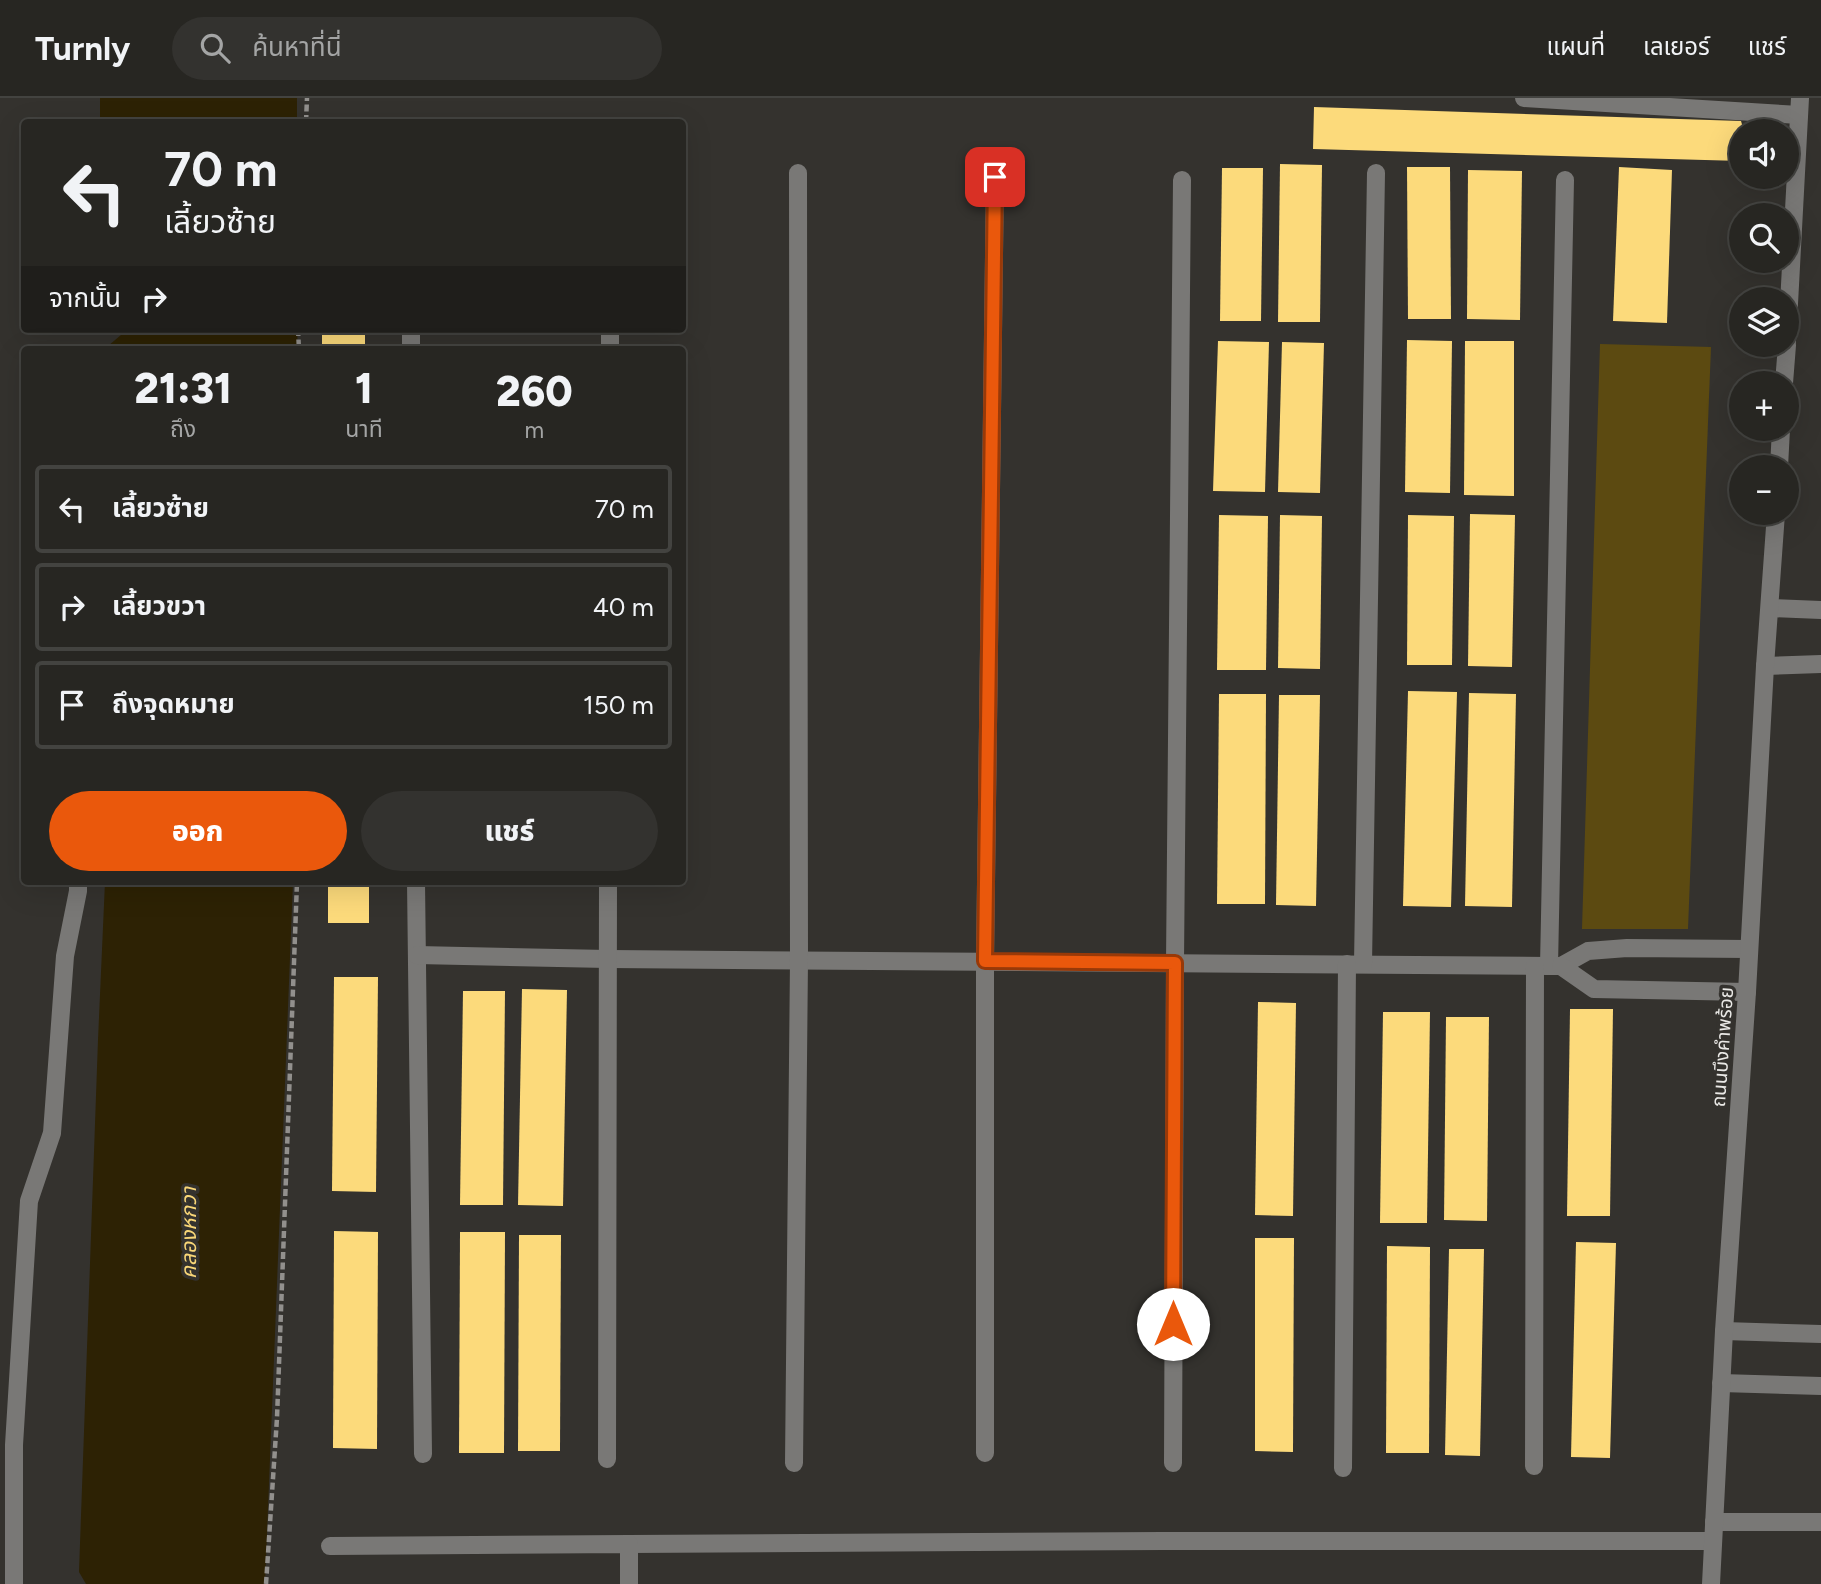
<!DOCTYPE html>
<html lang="th">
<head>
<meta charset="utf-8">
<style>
	:root { --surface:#272622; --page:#33322f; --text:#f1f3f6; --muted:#a4a5a5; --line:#434340; --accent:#ea580c }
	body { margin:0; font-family:Figtree,"Noto Sans Thai",sans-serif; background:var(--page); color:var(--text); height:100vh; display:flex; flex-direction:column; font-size:26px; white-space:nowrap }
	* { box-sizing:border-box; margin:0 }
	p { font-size:23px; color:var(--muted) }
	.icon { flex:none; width:38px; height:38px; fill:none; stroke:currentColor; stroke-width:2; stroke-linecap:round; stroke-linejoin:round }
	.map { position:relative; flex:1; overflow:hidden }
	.panel { position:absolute; left:21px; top:248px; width:665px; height:539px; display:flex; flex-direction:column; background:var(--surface); border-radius:7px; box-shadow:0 7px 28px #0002,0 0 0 2px var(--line) }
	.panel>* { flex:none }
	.hud { position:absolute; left:21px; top:21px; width:665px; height:214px; border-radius:7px; box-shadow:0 7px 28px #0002,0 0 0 2px var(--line); background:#272622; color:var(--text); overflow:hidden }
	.fabs { position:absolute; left:1729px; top:21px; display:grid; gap:14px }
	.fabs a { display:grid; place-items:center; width:70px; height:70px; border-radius:50%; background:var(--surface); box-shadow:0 7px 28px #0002,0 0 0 2px var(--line); font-size:35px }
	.pin { position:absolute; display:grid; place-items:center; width:60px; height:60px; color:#fff; margin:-30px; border-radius:14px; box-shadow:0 4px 10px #0006 }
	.me { position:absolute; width:77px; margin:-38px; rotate:0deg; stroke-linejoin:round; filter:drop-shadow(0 0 5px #0008) }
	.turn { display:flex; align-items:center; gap:24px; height:147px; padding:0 28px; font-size:32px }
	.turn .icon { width:91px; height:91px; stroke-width:2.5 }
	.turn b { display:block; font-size:49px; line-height:60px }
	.then { display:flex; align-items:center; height:66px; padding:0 28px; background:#0003; gap:14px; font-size:26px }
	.eta { display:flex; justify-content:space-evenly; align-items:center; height:119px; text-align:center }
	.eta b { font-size:42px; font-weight:800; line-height:49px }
	.primary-button { display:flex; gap:14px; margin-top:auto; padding:14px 28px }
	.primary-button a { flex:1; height:80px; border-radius:42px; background:var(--accent); color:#fff; font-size:28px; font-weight:800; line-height:80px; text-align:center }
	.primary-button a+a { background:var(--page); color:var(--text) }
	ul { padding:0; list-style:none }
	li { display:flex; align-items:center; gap:21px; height:88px; margin:0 14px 10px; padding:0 14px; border:4px solid var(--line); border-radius:7px }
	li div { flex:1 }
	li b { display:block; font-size:26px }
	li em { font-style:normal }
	header { display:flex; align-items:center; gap:42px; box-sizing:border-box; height:98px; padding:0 35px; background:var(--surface); border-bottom:2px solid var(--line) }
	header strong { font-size:33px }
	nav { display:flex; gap:38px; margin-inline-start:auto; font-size:24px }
	.search { width:490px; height:63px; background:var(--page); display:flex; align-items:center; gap:18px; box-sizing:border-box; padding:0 24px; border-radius:38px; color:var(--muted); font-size:26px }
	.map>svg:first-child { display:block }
	.green { fill:#5c4a11 }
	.water { fill:#2d2204 }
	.building { fill:#fcda7b }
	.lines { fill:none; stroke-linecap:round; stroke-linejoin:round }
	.path { stroke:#92908d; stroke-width:4.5; stroke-dasharray:7 3.5; stroke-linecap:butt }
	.minor { stroke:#797876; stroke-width:18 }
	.route-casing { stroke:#983908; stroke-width:18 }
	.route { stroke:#ea580c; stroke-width:12 }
	.labels { text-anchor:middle; stroke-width:7; stroke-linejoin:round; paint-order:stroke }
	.street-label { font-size:19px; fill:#eae9e6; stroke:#34322e }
	.water-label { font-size:21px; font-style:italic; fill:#f8d677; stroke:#34322e }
</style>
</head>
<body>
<header>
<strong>Turnly</strong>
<div class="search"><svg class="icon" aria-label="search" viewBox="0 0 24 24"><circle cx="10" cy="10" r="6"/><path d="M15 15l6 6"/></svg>ค้นหาที่นี่</div>
<nav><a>แผนที่</a><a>เลเยอร์</a><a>แชร์</a></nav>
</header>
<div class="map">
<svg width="1821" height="1486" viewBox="0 0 1821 1486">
	<rect width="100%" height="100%" fill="#34322e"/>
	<path class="green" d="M1600 246 1711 249 1688 831H1582Z"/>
	<g class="water">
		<rect x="100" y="0" width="197" height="24"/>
		<path d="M128 231H297L298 252H108V248Z"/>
		<path d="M105 784H293L265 1486H86L79 1474 98 942Z"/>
	</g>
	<g class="building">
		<path d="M1314 9 1741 23 1744 33H1741V63L1313 51Z"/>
		<path d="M1280 66 1322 67 1320 224H1278Z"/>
		<path d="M1407 69H1450L1451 221H1408Z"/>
		<path d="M1619 69 1672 72 1667 225 1613 223Z"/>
		<path d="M1222 70H1263L1261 223H1220Z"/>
		<path d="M1468 72 1522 73 1520 222 1467 221Z"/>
		<rect x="322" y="234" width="43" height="18"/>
		<path d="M1407 242 1452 243 1450 395 1405 394Z"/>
		<path d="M1218 243 1269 244 1265 394 1213 393Z"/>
		<path d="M1465 243H1514V398L1464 397Z"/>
		<path d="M1282 244 1324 245 1320 395 1278 394Z"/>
		<path d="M1470 416 1515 417 1512 569 1468 568Z"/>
		<path d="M1219 417 1268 418 1266 572H1217Z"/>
		<path d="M1280 417 1322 418 1320 571 1278 570Z"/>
		<path d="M1408 417 1454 418 1452 567H1407Z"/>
		<path d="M1408 593 1457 594 1451 809 1403 808Z"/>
		<path d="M1469 595 1516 596 1512 809 1465 808Z"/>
		<path d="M1219 596H1266L1265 806H1217Z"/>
		<path d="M1279 597H1320L1316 808 1276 807Z"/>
		<rect x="328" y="784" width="41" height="41"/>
		<path d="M334 879H378L376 1094 332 1093Z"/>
		<path d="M522 891 567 892 563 1108 518 1107Z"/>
		<path d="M463 893H505L503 1107H460Z"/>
		<path d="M1258 904 1296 905 1293 1118 1255 1117Z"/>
		<path d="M1570 911H1613L1610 1118H1567Z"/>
		<path d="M1383 914H1430L1427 1125H1380Z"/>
		<path d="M1446 919H1489L1487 1123 1444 1122Z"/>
		<path d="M334 1133 378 1134 377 1351 333 1350Z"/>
		<path d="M460 1134H505L504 1355H459Z"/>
		<path d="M519 1137H561L560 1353H518Z"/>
		<path d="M1255 1140H1294L1293 1354 1255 1353Z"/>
		<path d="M1576 1144 1616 1145 1610 1360 1571 1359Z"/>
		<path d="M1387 1148 1430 1149 1429 1355H1386Z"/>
		<path d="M1449 1151H1484L1480 1358 1445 1357Z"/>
	</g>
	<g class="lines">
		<g class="path">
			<path d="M306 24 307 0"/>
			<path d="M298 231 299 252"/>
			<path d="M266 1486 277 1320 297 784"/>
		</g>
		<g class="minor">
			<path d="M1524 0 1799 17"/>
			<path d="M411 231V252"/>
			<path d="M1787 243 1800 0"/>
			<path d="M610 252V231"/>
			<path d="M1784 285 1787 247"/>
			<path d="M1779 369 1781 331"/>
			<path d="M1770 510 1821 512"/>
			<path d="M1765 568 1821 566"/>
			<path d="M416 784 423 1356"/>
			<path d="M417 857 608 861 1549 868H1561L1588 853 1627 850 1749 851"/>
			<path d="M1363 866 1376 75"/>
			<path d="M1549 868 1565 82"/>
			<path d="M1561 868 1594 891 1747 894"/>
			<path d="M1724 1233 1821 1236"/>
			<path d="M1721 1285 1821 1288"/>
			<path d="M985 1355V863L995 79"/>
			<path d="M607 1361 608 784"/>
			<path d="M794 1365 799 862 798 75"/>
			<path d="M1173 1365 1175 865 1182 82"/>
			<path d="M1534 1368 1535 868"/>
			<path d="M1343 1370 1347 866"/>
			<path d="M1714 1424H1821"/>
			<path d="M629 1446 1163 1443H1713"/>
			<path d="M330 1448 629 1446V1486"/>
			<path d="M14 1486V1347L29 1103 52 1035 65 858 78 793V784"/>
			<path d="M1711 1486 1724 1233 1747 894 1765 568 1776 415"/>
		</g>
	</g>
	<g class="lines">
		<g class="route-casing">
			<path id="route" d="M995 79 985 863 1175 865 1173 1226"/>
		</g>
		<use href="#route" class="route"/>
	</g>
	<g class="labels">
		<g class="street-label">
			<text transform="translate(1722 949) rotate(-86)" y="7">ถนนบึงคำพร้อย</text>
		</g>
		<g class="water-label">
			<text transform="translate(189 1135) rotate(-90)" y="7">คลองหกวา</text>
		</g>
	</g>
</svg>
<div class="fabs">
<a><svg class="icon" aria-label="sound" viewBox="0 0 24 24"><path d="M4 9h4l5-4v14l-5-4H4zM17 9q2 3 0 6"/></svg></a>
<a><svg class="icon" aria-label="search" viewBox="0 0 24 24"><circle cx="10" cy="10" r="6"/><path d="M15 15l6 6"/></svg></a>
<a><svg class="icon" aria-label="layers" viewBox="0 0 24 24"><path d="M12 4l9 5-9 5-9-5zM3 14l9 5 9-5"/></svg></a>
<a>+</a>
<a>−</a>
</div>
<div class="pin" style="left:995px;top:79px;background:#d93025"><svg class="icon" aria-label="arrive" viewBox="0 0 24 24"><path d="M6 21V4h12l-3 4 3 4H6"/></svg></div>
<svg class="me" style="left:1173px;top:1226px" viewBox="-20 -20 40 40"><circle r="19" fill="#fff"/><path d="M0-13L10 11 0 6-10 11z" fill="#ea580c"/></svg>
<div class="hud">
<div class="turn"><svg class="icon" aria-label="left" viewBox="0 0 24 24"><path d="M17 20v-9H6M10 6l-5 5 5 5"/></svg><div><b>70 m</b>เลี้ยวซ้าย</div></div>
<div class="then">จากนั้น<svg class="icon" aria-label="right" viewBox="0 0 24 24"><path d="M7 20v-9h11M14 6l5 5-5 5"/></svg></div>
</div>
<section class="panel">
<div class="eta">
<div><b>21:31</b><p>ถึง</p></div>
<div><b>1</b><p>นาที</p></div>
<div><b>260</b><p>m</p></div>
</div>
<ul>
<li><svg class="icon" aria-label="left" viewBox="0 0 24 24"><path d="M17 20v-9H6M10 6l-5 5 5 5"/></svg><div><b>เลี้ยวซ้าย</b></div><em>70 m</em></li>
<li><svg class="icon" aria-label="right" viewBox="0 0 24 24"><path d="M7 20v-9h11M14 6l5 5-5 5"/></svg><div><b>เลี้ยวขวา</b></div><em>40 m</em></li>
<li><svg class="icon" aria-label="arrive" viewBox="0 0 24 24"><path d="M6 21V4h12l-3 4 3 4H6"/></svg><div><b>ถึงจุดหมาย</b></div><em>150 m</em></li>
</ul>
<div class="primary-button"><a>ออก</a><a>แชร์</a></div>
</section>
</div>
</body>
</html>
